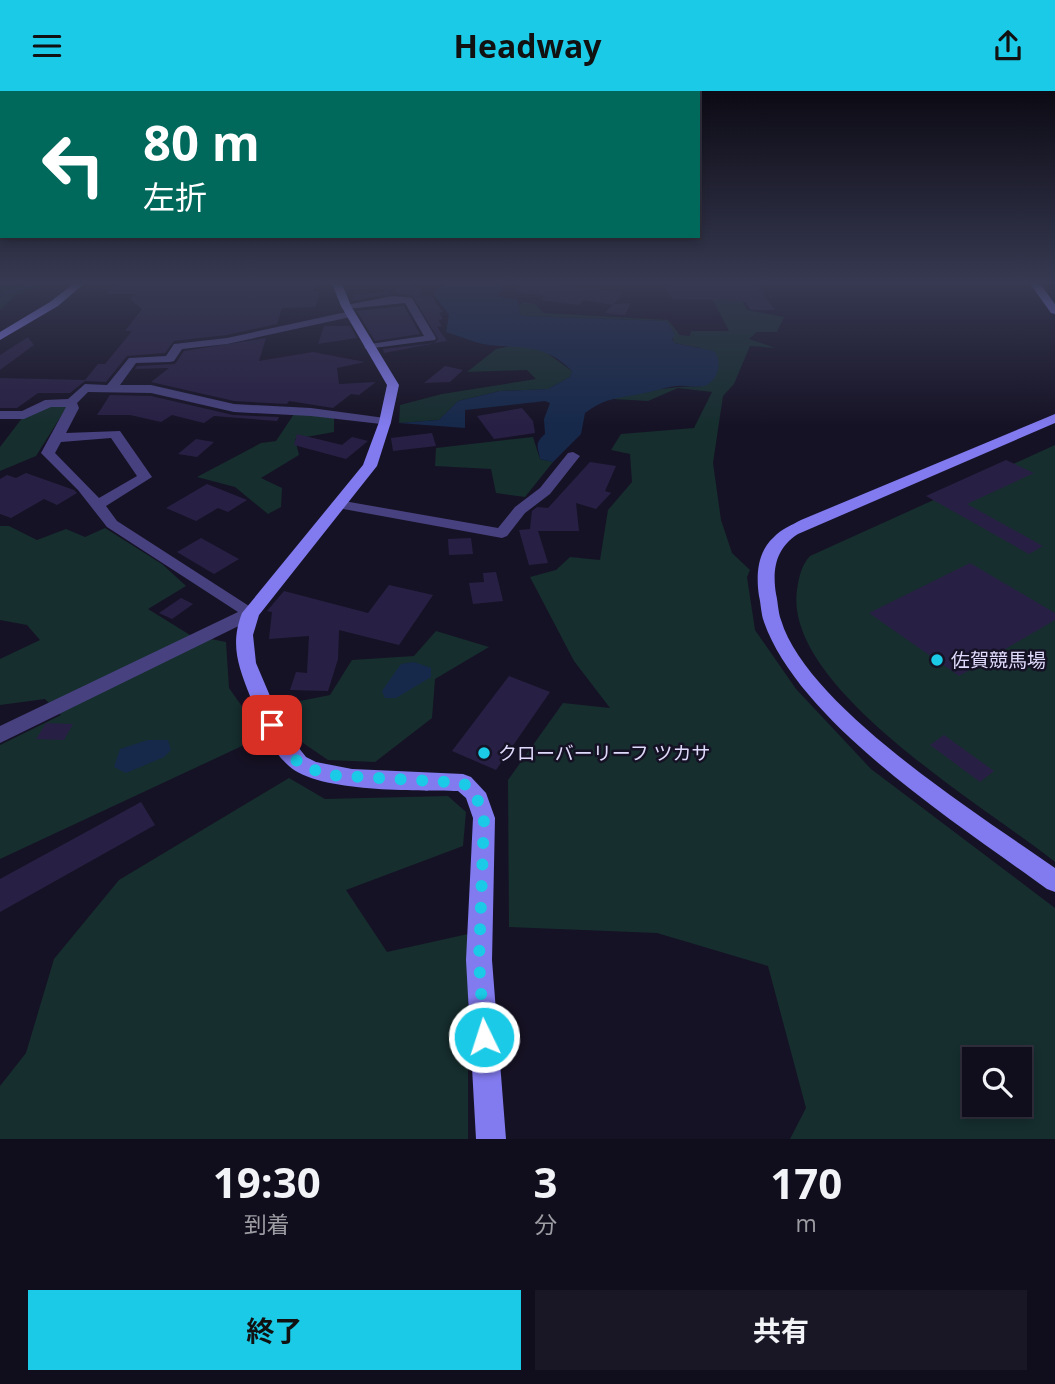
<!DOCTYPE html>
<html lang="ja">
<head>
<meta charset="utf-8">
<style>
	:root { --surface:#100e1c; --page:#191725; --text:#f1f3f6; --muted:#9c9ca3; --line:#302e3b; --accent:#1bcae6 }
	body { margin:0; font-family:"Open Sans","Noto Sans JP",sans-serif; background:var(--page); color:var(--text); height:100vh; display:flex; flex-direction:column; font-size:26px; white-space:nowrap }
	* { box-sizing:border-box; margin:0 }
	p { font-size:23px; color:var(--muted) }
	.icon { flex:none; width:38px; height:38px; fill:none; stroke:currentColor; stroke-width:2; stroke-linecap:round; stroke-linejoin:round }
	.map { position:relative; height:1048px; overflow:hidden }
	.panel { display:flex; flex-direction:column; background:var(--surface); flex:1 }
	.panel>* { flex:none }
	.hud { position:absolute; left:0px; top:0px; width:700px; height:147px; box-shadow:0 4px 10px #0003,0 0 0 2px var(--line); background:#00695c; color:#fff; overflow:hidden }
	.fabs { position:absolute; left:962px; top:956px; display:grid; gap:14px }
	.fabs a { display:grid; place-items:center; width:70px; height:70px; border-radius:0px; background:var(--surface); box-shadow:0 4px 10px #0003,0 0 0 2px var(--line); font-size:35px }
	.pin { position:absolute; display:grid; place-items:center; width:60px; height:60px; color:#fff; margin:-30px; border-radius:14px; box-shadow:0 4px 10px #0006 }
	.me { position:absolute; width:77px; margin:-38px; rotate:356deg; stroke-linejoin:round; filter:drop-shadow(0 0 5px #0008) }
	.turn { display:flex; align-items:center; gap:24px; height:147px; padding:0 28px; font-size:32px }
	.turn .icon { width:91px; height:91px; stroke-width:2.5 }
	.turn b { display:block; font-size:49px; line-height:60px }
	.eta { display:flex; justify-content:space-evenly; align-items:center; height:119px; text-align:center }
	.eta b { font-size:42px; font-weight:700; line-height:49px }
	.primary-button { display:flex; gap:14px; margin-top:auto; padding:14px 28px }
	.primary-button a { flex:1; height:80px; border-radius:0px; background:var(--accent); color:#111; font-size:28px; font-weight:700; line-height:80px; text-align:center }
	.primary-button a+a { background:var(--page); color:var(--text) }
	header { display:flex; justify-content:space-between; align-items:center; height:91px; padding:0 28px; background:var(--accent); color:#111; font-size:32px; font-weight:700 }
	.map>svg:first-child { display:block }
	.green { fill:#162e2e; fill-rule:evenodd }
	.water { fill:#16294b }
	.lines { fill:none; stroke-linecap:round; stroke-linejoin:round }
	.stream { stroke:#16294b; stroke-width:2.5 }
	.building { fill:#282044 }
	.street { fill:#47427f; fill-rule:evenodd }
	.secondary { fill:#827bf0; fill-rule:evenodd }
	.route { stroke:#1bcae6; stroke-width:12; stroke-dasharray:0 21.6 }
	.poi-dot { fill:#1bcae6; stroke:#161225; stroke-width:2.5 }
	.labels { text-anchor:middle; stroke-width:5; stroke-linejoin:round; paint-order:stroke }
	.poi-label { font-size:19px; fill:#dfdafb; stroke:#161225; text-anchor:start }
</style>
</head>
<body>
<header><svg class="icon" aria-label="menu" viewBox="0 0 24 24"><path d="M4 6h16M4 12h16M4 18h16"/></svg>Headway<svg class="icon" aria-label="share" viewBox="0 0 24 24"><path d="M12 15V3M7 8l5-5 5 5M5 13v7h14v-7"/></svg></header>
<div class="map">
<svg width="1055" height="1048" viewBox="0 0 1055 1048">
	<rect width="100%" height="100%" fill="#161225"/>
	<g class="green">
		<path d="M0 190H54L15 204 0 219Z"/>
		<path d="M735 197 747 219 784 226 777 241H757L749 248 776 257 750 255 734 293 723 305 713 372 721 429 732 462 750 479 747 486 755 539 796 598 871 678 1055 817V1048H790L806 1017 768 875 657 842 509 836 508 689 563 612 610 617 574 570 530 486 556 479 570 466 600 469 608 419 632 391 630 363 611 359 621 343 694 337 712 301 678 297 648 310 613 308 610 306C641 304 669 293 700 296L701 257 674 252 667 230 524 225 520 224 519 215 523 211 535 213 544 222 668 229 680 244 690 245 691 240H729L714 211 703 201ZM975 968H1020V1013H975Z"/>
		<path d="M515 254 543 259 572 280 570 286 548 298 500 300 458 310 439 329 399 332 400 314 442 303 536 288 527 279 467 281 496 258Z"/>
		<path d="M68 314 36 365 0 380V356L23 326 48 315Z"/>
		<path d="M294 323 334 326V341L295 348 299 364 261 387 282 397 281 416 268 423 235 396 197 386 261 352 276 350Z"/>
		<path d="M533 346 540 368 553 371 525 406 496 402 491 378 435 375 436 357Z"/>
		<path d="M1055 354V771C988 717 783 597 797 499 799 486 801 475 810 465Z"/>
		<path d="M0 435H9L37 449 66 438 85 446 105 437 162 473 186 495 148 518 190 544 226 551 229 597 255 634 242 655 0 768V654L61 624 45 608 0 614V568L40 549 27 534 0 529Z"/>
		<path d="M436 540 489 556 435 588 432 627 375 671 328 669 287 641 285 613 330 604 352 569 414 565Z"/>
		<path d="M289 687 325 708 448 705 466 721 463 755 346 799 387 861 468 843V1048H0V995L26 962 54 868 119 789Z"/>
	</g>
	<g class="water">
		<path d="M458 190H500L502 199 497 205 518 209 520 223 524 225 667 230 675 244 672 248 674 252 714 260C723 270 718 291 704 295 696 297 686 294 677 295 664 296 653 301 640 303 616 308 607 306 585 322L581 343 553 371 540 368C538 355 534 353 545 343L544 328 550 312 545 310 465 319V337L399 332 439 329 458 310 500 300 548 298 570 286 572 280C544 252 524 258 489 254 474 252 460 245 446 241L449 224 434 204 438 196Z"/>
		<path d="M414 571 431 577V586L396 607H385L382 600 401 573Z"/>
		<path d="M148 649H168L171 659 164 666 126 682 114 676 120 658Z"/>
	</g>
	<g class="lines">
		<path class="stream" d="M0 204 42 190"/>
	</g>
	<g class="building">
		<path d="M119 190H316L313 201H320L315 216 282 217 277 233 227 244 174 250 165 262 127 265 106 291 85 290 70 302H38L17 317H0V287L85 289 98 273H105L132 240H125L142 218 130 208 135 203H106Z"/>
		<path d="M524 190 623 202 614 213 631 212 625 224 605 222 613 214 583 209 580 214 541 209 545 205 514 201Z"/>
		<path d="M753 190 775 219H750L746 211 730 209 672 208 665 196 675 191Z"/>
		<path d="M398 196 419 197 421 206 431 205 443 221 439 222 443 228 438 229 442 235 437 236 447 250 384 262 383 258 435 252 438 248 412 204 393 202 352 210 354 203 395 202Z"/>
		<path d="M404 215 420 243 375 250 357 220Z"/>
		<path d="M324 235H350L357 247 318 253Z"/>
		<path d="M28 246 34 254 0 279V264Z"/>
		<path d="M266 247 259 270 313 261 365 271 337 277 339 293 376 291 359 304 351 303 333 317 289 310 287 313 234 310 151 291 169 277 135 278 137 275 175 273 184 260Z"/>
		<path d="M445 275 463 279 450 291 424 292Z"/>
		<path d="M110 304 151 305 233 324 279 326 277 330 214 325 204 332 172 324 161 331 130 324H97Z"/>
		<path d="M522 317 533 330 535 342 494 348 477 325Z"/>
		<path d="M432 342 436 355 393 360 391 347Z"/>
		<path d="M297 343 342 354 352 346 368 350 346 368 294 354Z"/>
		<path d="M196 348 214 351 197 366 178 363Z"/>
		<path d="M1006 369 1034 382 967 413 1043 455 1029 463 926 405Z"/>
		<path d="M590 371 616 375 605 400 611 402 596 418 576 412 579 440H538L548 472 529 474 519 439 530 438 532 420 537 416 548 417Z"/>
		<path d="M26 382 74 399 77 402 57 414 44 408 11 427 0 423V388L7 384 16 387Z"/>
		<path d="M207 393 247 409 228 421 218 417 196 430 166 417Z"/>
		<path d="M201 447 239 468 214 483 177 461Z"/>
		<path d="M471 447 473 463 449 464 448 448Z"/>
		<path d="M970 472 1055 522V529L959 585 869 522Z"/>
		<path d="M496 481 503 510 473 513 469 492 484 491 483 482Z"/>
		<path d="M389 494 433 504 399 554 339 539 338 568 328 600 290 599 296 581 307 582 309 545 269 548 272 521 267 520 284 500 368 522Z"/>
		<path d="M181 507 193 513 172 528 159 522Z"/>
		<path d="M509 585 550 601 496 679 452 660Z"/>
		<path d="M46 632 73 633 64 649 36 648Z"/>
		<path d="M944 644 994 680 980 691 930 654Z"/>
		<path d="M141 711 155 734 0 821V788Z"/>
	</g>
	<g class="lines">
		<g class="street">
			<path d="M579 190H673L668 193H584Z"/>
			<path d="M393 205 412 207 436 247 435 249 366 258 364 256 370 253 424 245 405 212 346 218 341 215Z"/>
			<path d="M351 220 356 223 355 225 227 253 182 258 174 270 170 271 136 272 120 294H151L234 313 311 317 385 327 391 331 390 334 311 325 234 321 151 302 88 301 77 312 79 317 66 342 120 340 152 386 106 415 117 430 260 522 257 526 0 652V635L238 521 107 436 78 399 41 362 66 316H51L24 328H0V320H22L45 309 68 308 85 293 107 294 129 267 166 265 174 253 227 247ZM111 347 137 385 99 407 55 362 61 351Z"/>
			<path d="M573 361 580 365 550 403 525 422 507 445 502 447 338 417 331 413 338 409 498 437 515 416 540 397 568 362Z"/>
		</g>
		<g class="secondary">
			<path d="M77 190H87L58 215 0 249V241L50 211Z"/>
			<path d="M331 190H341L351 215 399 294 391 331 377 375 259 524 253 544 256 572 284 638 306 666 316 671 352 678 463 683 471 686 486 702 495 727 492 869 506 1048H476L466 869 473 727 466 707 458 700C418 699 318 702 289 675 269 658 259 629 250 605 238 575 230 553 242 522L363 374 379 331 387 294 341 215Z"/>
			<path d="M1028 190H1038L1055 213V223L1051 222Z"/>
			<path d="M1055 323V332L798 443C776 457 772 478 776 503 778 511 778 521 781 529 807 616 981 725 1055 777V801L1047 798C961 735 800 633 764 531 761 523 761 513 759 505 756 485 757 461 774 446 781 438 792 434 801 429Z"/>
		</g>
	</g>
	<linearGradient id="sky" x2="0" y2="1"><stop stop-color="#0c0a14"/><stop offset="0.57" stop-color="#363951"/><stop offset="1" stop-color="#363951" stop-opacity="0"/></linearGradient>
	<rect width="1055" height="336" fill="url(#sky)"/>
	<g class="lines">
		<path class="route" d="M272 634 299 673 328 684 463 692 475 702 484 727 479 869 484 946"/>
	</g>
	<g class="poi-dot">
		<circle cx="937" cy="569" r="7"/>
		<circle cx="484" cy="662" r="7"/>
	</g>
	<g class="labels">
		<g class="poi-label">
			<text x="951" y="576">佐賀競馬場</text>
			<text x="498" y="669">クローバーリーフ ツカサ</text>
		</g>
	</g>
</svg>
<div class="fabs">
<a><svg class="icon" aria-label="search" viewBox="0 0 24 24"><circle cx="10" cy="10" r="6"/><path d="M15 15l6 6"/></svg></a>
</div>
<div class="pin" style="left:272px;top:634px;background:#d93025"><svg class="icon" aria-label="arrive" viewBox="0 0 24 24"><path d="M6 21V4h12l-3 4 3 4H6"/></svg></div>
<svg class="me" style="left:484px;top:946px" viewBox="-20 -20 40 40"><circle r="17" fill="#1bcae6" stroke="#fff" stroke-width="3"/><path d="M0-11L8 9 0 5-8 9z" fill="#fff"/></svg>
<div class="hud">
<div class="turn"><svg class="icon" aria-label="left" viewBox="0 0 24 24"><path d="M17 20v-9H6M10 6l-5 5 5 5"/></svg><div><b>80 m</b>左折</div></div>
</div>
</div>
<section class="panel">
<div class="eta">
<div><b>19:30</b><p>到着</p></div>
<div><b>3</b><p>分</p></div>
<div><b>170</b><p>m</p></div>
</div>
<div class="primary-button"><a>終了</a><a>共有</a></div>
</section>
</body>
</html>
